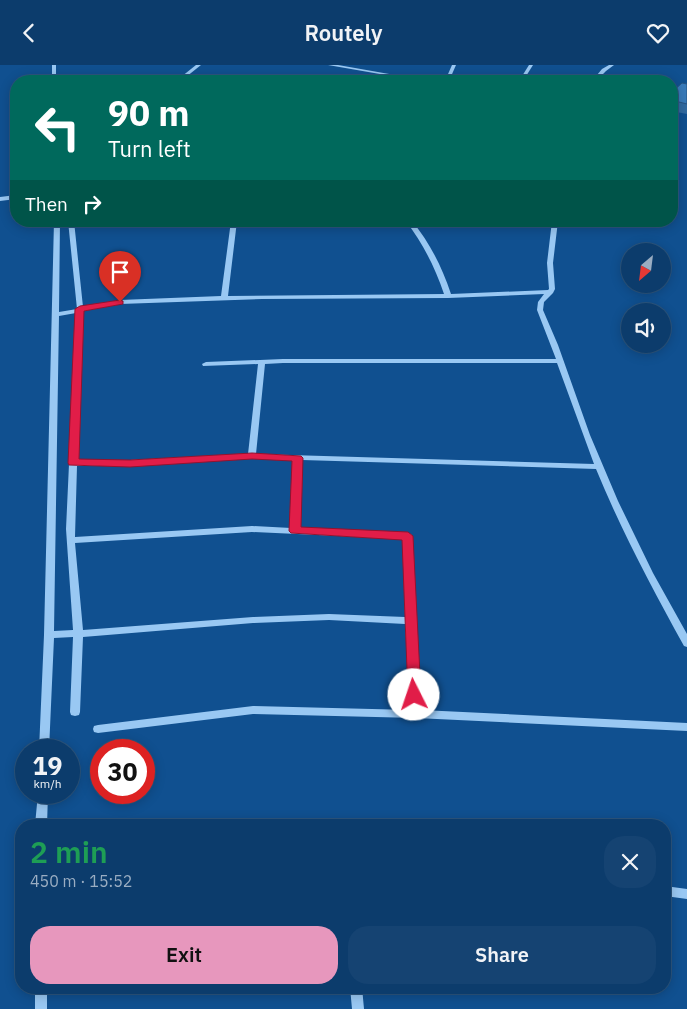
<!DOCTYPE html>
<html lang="en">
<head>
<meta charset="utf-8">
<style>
	:root { --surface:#0c3c6c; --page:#154372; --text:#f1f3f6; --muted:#9aadc2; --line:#2c567f; --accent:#e797bd }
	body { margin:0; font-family:"IBM Plex Sans",sans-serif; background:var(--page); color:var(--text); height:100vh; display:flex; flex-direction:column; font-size:19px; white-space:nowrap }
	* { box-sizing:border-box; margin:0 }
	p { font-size:16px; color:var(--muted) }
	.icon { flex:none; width:28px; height:28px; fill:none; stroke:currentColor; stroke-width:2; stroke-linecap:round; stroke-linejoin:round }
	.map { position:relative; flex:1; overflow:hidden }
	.side { position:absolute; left:15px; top:754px; width:656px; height:175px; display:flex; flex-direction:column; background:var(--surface); border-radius:20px; box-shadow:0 2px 12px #0003,0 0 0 1px var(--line) }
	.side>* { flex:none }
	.banner { position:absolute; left:10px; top:10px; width:668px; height:152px; border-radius:20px; box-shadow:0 2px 12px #0003,0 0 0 1px var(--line); background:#00695c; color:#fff; overflow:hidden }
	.needle { width:32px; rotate:208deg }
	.buttons { position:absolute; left:621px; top:178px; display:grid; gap:10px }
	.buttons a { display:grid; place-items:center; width:50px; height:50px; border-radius:50%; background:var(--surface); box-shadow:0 2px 12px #0003,0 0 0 1px var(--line); font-size:25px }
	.speed { position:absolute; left:15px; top:674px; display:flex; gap:10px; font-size:25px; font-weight:700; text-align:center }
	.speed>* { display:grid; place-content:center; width:65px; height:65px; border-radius:50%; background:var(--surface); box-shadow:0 2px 12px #0003,0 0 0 1px var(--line); line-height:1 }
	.speed small { font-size:12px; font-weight:400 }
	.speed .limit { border:8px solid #d22; background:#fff; color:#111 }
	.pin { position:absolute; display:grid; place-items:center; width:42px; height:42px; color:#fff; margin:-51px -21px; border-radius:50% 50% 50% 0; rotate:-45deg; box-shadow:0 0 5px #0007 }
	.pin .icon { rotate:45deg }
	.me { position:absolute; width:55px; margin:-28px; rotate:356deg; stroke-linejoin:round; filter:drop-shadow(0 0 4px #0008) }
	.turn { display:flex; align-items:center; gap:18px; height:105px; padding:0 15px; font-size:22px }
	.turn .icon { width:65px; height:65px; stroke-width:2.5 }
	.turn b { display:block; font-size:35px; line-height:42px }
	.then { display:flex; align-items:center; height:48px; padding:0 15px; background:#0003; gap:10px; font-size:19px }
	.round { display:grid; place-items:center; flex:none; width:52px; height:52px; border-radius:20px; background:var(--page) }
	.summary { display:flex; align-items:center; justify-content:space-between; height:85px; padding:0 15px }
	h1 { font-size:30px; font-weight:600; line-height:38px; color:#1e9e55 }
	.cta { display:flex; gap:10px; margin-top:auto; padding:10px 15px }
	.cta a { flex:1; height:58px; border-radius:20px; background:var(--accent); color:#111; font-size:20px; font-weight:600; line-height:58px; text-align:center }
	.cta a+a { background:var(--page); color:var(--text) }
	header { display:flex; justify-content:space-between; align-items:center; height:65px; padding:0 15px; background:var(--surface); font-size:22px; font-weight:600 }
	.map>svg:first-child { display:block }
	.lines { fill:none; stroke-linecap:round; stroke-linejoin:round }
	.minor { fill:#99c8f3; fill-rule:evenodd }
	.wall { fill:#30699f }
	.building { fill:#387ab9; stroke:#275582 }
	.route { fill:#e11d48; stroke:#92132f }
</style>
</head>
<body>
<header><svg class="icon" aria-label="back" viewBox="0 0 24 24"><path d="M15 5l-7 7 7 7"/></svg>Routely<svg class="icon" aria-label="heart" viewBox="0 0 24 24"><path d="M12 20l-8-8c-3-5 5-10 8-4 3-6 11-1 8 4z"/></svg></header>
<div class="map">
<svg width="687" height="944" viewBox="0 0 687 944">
	<rect width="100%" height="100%" fill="#105090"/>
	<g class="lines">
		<g class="minor">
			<rect x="52" y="0" width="4" height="16"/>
			<path d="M196 0H201L181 16H176Z"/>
			<path d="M328 0H338L429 16H420Z"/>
			<path d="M452 0H456L449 16H445Z"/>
			<path d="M529 0H533L523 16H519Z"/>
			<path d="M609 0H614L606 6 596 16H592L602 4Z"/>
			<path d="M16 130V134L0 136V132Z"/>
			<path d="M54 156H60L59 247 77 244 68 156H74L83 242 120 235 221 231 231 156H237L228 231 444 229C435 202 423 179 406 156H412C430 178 442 202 451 229L548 225 549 224 547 198 552 156H558L553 198 555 224 553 228 544 237 543 245 558 280 590 370 618 436 653 508 687 569V582L684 581C652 523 621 465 596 404L302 395 299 463 411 469 412 471 415 556 421 645 687 658V666L416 653 253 649 98 668 94 667 93 664 94 661 98 660 253 641 411 645 405 559 329 555 253 558 83 572 80 647 79 650 75 651 71 650 70 647 73 572 54 573 49 685H39L44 570ZM544 229 538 237 537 245 556 294H283L206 297 202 299 203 301 258 299 248 389 130 395H77L83 246 120 239 262 234 448 233ZM76 248 66 464 73 565 54 566 59 251ZM283 298H557L594 399 256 389 265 299ZM252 393 294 395 291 463 252 461 75 472 77 401H130ZM252 467 404 474 405 552 329 549 253 552 83 565 75 478Z"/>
			<path d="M256 156H289L286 158H259Z"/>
			<path d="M38 728H48L47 760H35Z"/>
			<path d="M665 821 687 824V834L665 831Z"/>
			<rect x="35" y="922" width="12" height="22"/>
			<path d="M350 922H362L364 944H352Z"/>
		</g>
	</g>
	<path class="wall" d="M687 19V49L671 46V28Z"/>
	<path class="building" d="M682 18 687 19V39L671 35V28Z"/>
	<path class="route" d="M120 235 123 236V239L84 246 79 394 130 395 252 388 301 391 303 393 301 462 408 467 413 471 421 630 419 634H410L408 630 402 475 291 468 289 466 292 396 252 394 130 402 69 400 68 398 75 244 80 241Z"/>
</svg>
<div class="buttons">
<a><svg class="needle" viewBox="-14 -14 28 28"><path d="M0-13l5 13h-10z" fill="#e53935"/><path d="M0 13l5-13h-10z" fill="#9aadc2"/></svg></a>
<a><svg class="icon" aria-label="sound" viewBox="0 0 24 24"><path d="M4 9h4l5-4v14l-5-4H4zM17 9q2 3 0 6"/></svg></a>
</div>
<div class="speed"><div>19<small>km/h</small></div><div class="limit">30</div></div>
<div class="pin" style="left:120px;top:237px;background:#d93025"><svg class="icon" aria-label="arrive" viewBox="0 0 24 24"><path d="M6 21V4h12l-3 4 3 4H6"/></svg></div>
<svg class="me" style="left:414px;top:630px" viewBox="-20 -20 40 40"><circle r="19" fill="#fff"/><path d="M0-13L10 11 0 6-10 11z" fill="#e11d48"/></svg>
<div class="banner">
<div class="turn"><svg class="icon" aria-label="left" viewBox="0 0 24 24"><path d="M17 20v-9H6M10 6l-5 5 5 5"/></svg><div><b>90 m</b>Turn left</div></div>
<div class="then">Then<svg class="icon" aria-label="right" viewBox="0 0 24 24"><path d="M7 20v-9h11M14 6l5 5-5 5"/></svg></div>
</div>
<section class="side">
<div class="summary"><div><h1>2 min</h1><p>450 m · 15:52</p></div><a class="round"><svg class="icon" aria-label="close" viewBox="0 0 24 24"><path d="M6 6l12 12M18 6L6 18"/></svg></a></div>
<div class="cta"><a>Exit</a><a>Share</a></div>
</section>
</div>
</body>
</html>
